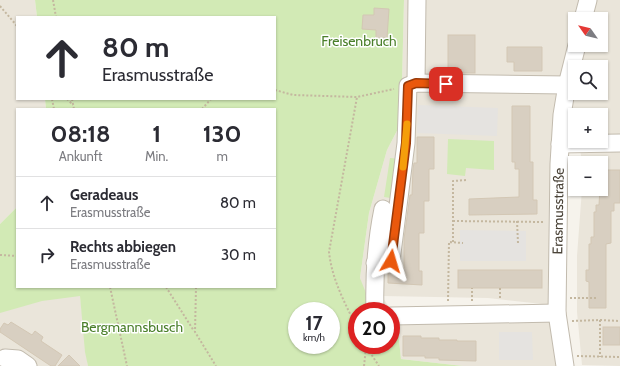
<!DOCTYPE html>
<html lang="de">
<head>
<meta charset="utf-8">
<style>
	:root { --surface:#fff; --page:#f7f7f7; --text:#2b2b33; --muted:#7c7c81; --line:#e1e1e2 }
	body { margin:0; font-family:Cabin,sans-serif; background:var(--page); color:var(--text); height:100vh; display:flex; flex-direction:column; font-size:15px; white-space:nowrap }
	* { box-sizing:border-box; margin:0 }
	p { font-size:13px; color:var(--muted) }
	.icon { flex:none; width:22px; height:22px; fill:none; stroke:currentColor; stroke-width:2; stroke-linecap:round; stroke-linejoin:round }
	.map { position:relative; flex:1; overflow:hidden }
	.side { position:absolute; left:16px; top:108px; width:260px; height:180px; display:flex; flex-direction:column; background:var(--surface); border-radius:0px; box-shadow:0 1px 3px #0004 }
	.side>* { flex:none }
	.guide { position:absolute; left:16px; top:16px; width:260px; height:84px; border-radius:0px; box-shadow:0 1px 3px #0004; background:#fff; color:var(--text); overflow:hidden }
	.needle { width:26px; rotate:304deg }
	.fabs { position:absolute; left:568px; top:12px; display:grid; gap:8px }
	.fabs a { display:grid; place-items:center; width:40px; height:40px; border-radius:0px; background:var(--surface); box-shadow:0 1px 3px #0004; font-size:20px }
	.speed { position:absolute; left:288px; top:302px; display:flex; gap:8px; font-size:20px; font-weight:700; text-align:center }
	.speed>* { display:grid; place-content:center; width:52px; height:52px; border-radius:50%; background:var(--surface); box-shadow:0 1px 3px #0004; line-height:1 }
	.speed small { font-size:10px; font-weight:400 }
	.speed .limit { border:6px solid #d22; background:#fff; color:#111 }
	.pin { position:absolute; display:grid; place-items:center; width:34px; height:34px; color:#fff; margin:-17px; border-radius:8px; box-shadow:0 2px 6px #0006 }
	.me { position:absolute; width:44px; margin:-22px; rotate:7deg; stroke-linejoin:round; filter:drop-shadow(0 0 3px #0008) }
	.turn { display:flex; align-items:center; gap:14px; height:84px; padding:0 20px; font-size:18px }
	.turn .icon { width:52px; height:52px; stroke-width:2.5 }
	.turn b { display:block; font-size:28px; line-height:34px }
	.eta { display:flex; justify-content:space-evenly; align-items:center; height:68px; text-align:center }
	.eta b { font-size:24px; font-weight:700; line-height:28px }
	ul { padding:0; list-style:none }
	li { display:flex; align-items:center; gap:12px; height:52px; padding:0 20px; border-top:1px solid var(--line) }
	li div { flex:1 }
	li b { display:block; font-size:15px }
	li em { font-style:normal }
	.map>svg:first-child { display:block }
	.residential { fill:#eae5da; fill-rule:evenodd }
	.green { fill:#d2eab5; fill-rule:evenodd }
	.parking { fill:#e5e3e0 }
	.building { fill:#d8cfc1; stroke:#d3c7b4 }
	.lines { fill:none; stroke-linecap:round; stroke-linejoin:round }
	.minor-casing { stroke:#c2bbae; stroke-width:19 }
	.path { stroke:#c4b79f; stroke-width:2; stroke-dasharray:2 2; stroke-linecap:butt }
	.minor { stroke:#fff; stroke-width:17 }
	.route-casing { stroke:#983908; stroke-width:10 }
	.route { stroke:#ea580c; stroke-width:7 }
	.slow { stroke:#f59e0b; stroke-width:7 }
	.labels { text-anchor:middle; stroke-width:3; stroke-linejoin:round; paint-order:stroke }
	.park-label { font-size:14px; fill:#4a7f2a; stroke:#fff }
	.street-label { font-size:14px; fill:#4b4439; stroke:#fff }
</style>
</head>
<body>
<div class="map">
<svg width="620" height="366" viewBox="0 0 620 366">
	<rect width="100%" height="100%" fill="#f6f3ec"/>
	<g class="residential">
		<path d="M0 0H35L37 17H17V99H45L46 109H17V207L0 224Z"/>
		<path d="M404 0H620V366L582 365 577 312V256L582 189H601V163H582L579 141H601V115H575V136L568 133 560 93 551 305 488 298 382 296 397 321 551 319 558 366H463L401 359 397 321 391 311H370L360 278 369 213 387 150 401 123ZM575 19H601V45H575ZM575 67H601V93H575Z"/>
		<path d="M80 295 88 366H0V311L41 300Z"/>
	</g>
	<g class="green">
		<path d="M35 0H404L401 123 387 150 369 213 360 278 368 298 370 311H357V345H391V320L397 321 401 359 463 366H88L85 352 80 296 42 301 0 313V224L17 207V287H275V109H46L45 99H275V17H37ZM297 311H331V345H297Z"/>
		<path d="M448 139 494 141V170L466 168 465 176 447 174Z"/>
		<path d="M390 158 401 159 397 199 384 197Z"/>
	</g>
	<g class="parking">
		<path d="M418 105 498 108 497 136 417 133Z"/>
		<path d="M460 230 526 231V261H460Z"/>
		<path d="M499 332H532L533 360H499Z"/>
	</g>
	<g class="building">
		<path d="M374 8 389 9 387 38H376V30L362 29 363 15H374Z"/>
		<rect x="448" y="35" width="27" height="38"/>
		<path d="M507 47H542V71H514V62H507Z"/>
		<path d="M512 106H530V162H533V200H537V214L469 215V199L519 197V169H515V162H512Z"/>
		<path d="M417 137H434V169H429V201H424V233H419V271H422V285L388 283V272L398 268H404V239L410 195H412L413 169 414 163H417Z"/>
		<path d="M601 170H620V203H614V211H611V243L606 244V308H589V282L586 281V270H589V244H591V237H594V212H596V205H599Z"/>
		<rect x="458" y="270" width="84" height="18"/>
		<path d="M11 322 32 335 35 331 43 337 41 341 62 355 55 366H51L0 332V329L4 323 8 325Z"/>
		<rect x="603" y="327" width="17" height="18"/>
		<path d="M403 336H421V338H439V340H457V341H476V361L439 360V358H425V356H403Z"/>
		<path d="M69 355 80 366H58Z"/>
	</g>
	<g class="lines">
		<g class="minor-casing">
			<g id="minor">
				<path d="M583 19 588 0"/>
				<path d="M416 83 417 0"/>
				<path d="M560 144 620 143"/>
				<path d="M375 263 391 261 406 143 408 86 416 83 567 85"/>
				<path d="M375 311C374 277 376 243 383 209"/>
				<path d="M391 316 557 313"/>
				<path d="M5 358 18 359 28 366"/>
				<path d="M565 366 557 313 559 164 562 115 567 85 577 45"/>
			</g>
		</g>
		<g class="path">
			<path d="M53 0 56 17"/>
			<path d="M0 6 17 26"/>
			<path d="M275 90 293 95 357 97 394 89"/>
			<path d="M52 99 54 109"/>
			<path d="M67 99 73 105"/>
			<path d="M72 99 74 109"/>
			<path d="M202 109 211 99"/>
			<path d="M453 221 544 222"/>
			<path d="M517 221 518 243"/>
			<path d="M453 242V181L467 180"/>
			<path d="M0 255 17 256"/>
			<path d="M110 287 127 366"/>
			<path d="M166 287 194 331"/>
			<path d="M196 287 195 332 216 366"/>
			<path d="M500 288V300"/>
			<path d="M570 298H596"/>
			<path d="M448 301 449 242 463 243"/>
			<path d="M472 301V288"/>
			<path d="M600 320 620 321"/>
			<path d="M572 321 600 320V357"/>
			<path d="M357 328C345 303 332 280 329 252L357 97"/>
			<path d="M365 345 379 366"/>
			<path d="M577 356 620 357"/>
			<path d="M364 366 366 348"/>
		</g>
		<use href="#minor" class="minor"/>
	</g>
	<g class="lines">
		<g class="route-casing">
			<path id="route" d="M391 261 406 143 408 86 416 83 446 84"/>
		</g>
		<use href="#route" class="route"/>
		<path class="slow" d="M403 167 407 124"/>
	</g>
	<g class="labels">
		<g class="park-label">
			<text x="359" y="46">Freisenbruch</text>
			<text x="132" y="332">Bergmannsbusch</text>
		</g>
		<g class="street-label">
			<text transform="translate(558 211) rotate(-89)" y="5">Erasmusstraße</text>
		</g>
	</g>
</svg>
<div class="fabs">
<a><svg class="needle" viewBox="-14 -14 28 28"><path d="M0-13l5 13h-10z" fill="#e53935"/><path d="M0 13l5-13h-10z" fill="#7c7c81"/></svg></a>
<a><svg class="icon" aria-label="search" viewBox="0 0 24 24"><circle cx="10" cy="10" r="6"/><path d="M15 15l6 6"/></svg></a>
<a>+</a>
<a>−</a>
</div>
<div class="speed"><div>17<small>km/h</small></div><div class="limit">20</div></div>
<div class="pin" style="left:446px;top:84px;background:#d93025"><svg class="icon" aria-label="arrive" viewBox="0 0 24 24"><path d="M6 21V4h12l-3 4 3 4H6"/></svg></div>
<svg class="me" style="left:391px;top:261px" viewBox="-20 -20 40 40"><path d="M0-17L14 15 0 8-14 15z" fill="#ea580c" stroke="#fff" stroke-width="4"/></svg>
<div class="guide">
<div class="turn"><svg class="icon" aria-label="ahead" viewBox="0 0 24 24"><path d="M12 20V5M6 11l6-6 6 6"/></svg><div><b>80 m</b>Erasmusstraße</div></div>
</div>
<section class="side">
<div class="eta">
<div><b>08:18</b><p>Ankunft</p></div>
<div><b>1</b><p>Min.</p></div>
<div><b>130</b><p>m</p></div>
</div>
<ul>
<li><svg class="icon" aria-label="ahead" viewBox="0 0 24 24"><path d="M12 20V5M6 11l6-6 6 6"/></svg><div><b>Geradeaus</b><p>Erasmusstraße</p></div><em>80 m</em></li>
<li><svg class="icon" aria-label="right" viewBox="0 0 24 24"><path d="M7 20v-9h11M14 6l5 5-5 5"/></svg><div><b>Rechts abbiegen</b><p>Erasmusstraße</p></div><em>30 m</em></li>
</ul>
</section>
</div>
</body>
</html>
